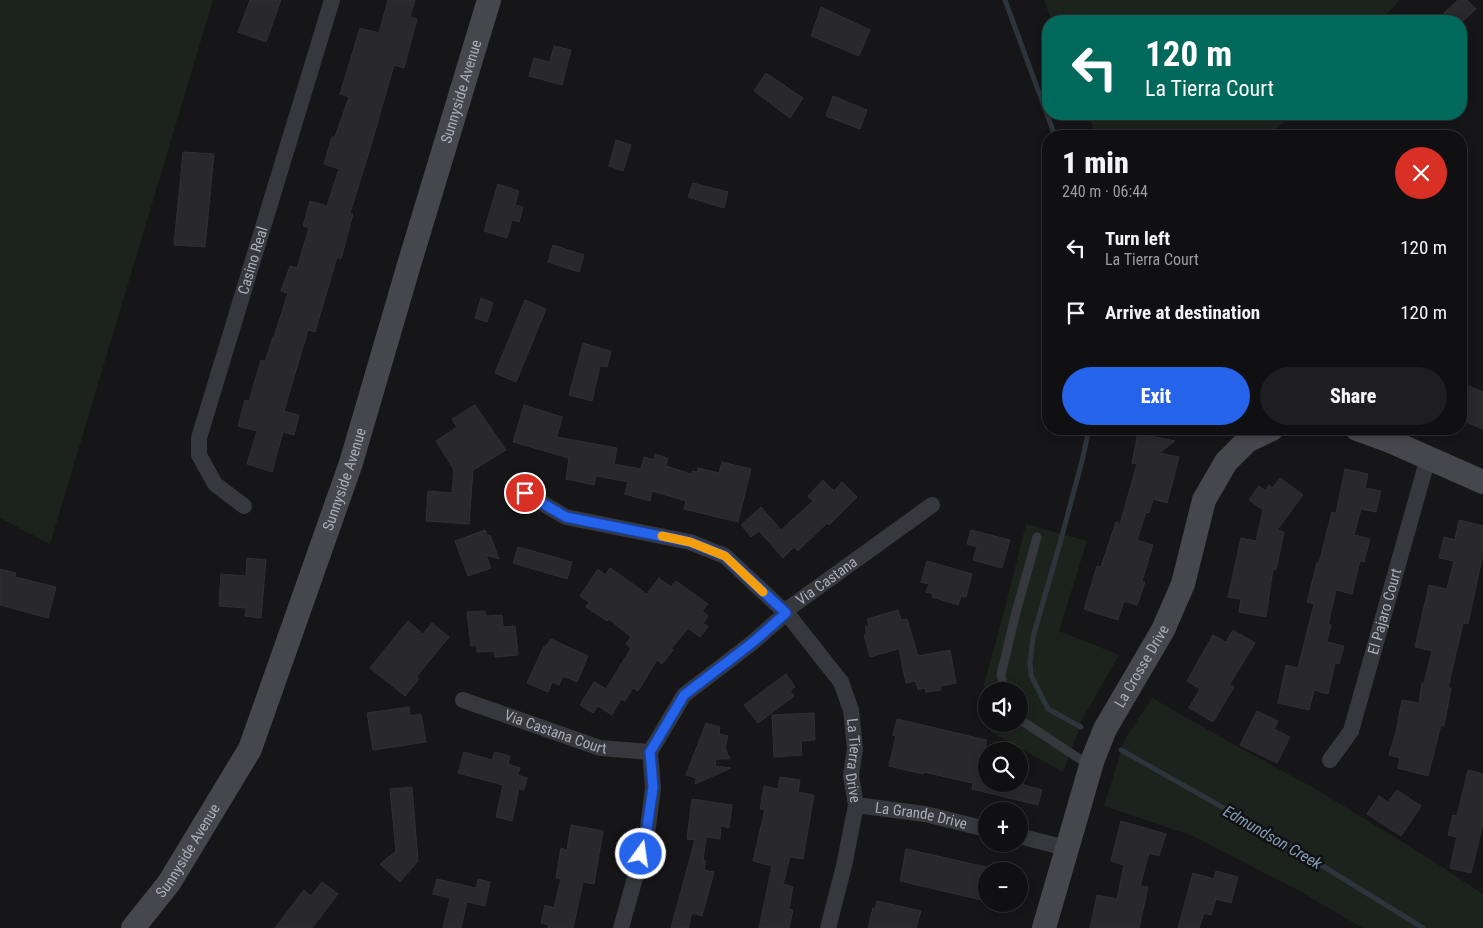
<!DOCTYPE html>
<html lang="en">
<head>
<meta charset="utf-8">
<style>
	:root { --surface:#101012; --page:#1e1e20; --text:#f1f3f6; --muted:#9c9d9f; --line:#303032; --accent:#2563eb }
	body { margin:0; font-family:"Roboto Condensed",sans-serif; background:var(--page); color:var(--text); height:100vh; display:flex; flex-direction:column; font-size:19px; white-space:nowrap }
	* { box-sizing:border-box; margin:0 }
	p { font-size:16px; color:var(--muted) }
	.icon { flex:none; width:28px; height:28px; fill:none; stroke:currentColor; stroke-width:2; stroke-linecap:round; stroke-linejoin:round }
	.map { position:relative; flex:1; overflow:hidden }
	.details { position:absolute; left:1042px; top:130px; width:425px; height:305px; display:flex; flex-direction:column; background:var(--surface); border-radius:20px; box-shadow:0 2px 8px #0003,0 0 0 1px var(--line) }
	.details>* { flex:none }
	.banner { position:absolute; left:1042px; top:15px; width:425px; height:105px; border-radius:20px; box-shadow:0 2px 8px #0003,0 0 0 1px var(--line); background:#00695c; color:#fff; overflow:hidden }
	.controls { position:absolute; left:978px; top:682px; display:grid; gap:10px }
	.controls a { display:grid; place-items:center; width:50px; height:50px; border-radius:50%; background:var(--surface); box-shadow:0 2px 8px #0003,0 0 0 1px var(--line); font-size:25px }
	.pin { position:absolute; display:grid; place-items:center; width:42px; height:42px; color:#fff; margin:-21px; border:2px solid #fff; border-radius:50%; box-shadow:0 1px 5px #0007 }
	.me { position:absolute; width:55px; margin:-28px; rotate:14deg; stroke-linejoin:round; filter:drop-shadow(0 0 4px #0008) }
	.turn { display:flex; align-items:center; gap:18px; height:105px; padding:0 20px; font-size:22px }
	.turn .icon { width:65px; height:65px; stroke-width:2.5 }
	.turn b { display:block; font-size:35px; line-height:42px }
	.round { display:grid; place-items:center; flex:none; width:52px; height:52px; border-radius:26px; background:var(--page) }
	.head { display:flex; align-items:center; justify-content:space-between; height:85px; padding:0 20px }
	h1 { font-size:30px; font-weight:800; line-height:38px }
	.primary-button { display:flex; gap:10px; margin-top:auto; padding:10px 20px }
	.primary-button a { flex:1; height:58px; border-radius:30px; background:var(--accent); color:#fff; font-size:20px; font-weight:800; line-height:58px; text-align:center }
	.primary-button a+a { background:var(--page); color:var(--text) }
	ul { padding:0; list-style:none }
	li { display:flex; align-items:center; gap:15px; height:65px; padding:0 20px }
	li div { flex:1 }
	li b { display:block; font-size:19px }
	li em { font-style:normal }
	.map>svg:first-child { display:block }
	.green { fill:#1c231d }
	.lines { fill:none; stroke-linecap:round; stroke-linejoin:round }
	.stream { stroke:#2c353c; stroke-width:5 }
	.building { fill:#29292c; stroke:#303034 }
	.lane { stroke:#37383d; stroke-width:9 }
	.street { stroke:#37383d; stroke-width:16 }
	.secondary { stroke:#45474d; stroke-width:24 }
	.route-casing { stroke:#184099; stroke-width:12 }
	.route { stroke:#2563eb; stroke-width:9 }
	.slow { stroke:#f59e0b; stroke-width:9 }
	.labels { text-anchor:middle; stroke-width:5; stroke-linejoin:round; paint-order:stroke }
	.street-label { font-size:15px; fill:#a8adb8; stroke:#111113 }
	.water-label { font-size:16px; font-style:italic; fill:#7f9bb3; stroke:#111113 }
</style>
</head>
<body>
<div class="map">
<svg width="1483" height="928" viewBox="0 0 1483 928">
	<rect width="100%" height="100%" fill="#161618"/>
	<g class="green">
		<path d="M0 0H213L50 544 0 518Z"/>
		<path d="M1044 0H1400L1380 21H1052Z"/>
		<path d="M1088 114H1291L1269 136H1096Z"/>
		<path d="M1026 524 1087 541 1059 631 1119 655 1083 718 1063 772 991 732 992 724H1019V691H986V714L977 711 1006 604Z"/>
		<path d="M1152 698 1231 743 1314 788 1422 854 1483 894V928H1363L1296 889 1193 836 1104 806 1125 739Z"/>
	</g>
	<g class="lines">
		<g class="stream">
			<path d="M1005 0 1055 136"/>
			<path d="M1081 727 1048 709 1031 675 1030 662 1033 637 1060 543 1082 461 1089 429"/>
			<path d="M1121 750 1284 842 1423 928"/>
		</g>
	</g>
	<g class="building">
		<path d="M250 0H281L266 42 238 32Z"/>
		<path d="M388 0H415L410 17 417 19 404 68 394 65 369 152 350 213 353 214 341 259 337 257 315 332 308 330 284 411 299 415 294 435 283 432 272 472 247 464 257 431 238 426 245 400 249 401 261 360 265 362 273 337H274L288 293 281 291 290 266 297 268 309 228 303 226 310 201 327 206 339 169 324 164 332 137H335L349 97 340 94 360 28 379 33Z"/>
		<path d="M1458 0H1467L1476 9 1463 21H1451L1444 13Z"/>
		<path d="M821 7 870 30 859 56 811 36Z"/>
		<path d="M554 46 571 50 562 85 529 76 534 58 550 62Z"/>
		<path d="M766 73 803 98 790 118 754 91Z"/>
		<path d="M833 96 867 110 860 129 826 116Z"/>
		<path d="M616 140 631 145 623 171 609 166Z"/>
		<path d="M183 152 214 154 205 247 174 245Z"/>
		<path d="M693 183 728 192 724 208 688 197Z"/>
		<path d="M498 184 519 191 515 205 523 207 519 222 512 220 507 238 484 231Z"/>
		<path d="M553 245 584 255 579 272 548 262Z"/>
		<path d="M481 298 493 303 487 322 475 318Z"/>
		<path d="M525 300 546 309 516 382 495 373Z"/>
		<path d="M583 343 611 351 607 367 600 366 592 401 569 395Z"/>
		<path d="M1461 383 1483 392V429L1461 420Z"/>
		<path d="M475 405 506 450 473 470 469 524 426 521 428 491 452 493 454 470 436 441 457 427 452 419Z"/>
		<path d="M524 405 562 417 557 437 617 448 614 464 641 469 644 457 654 460 655 454 668 458 666 466 692 474V471L697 472 698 468 719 473 722 462 751 469 738 522 684 509 686 501 652 491 650 501 625 494 628 482 596 476 594 485 566 479 569 458 513 442Z"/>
		<path d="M1138 433 1175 441 1159 453 1179 457 1167 503 1153 499 1149 513 1146 512 1137 540 1153 545 1142 581 1145 582 1137 605 1124 601 1118 620 1084 609 1097 566 1101 567 1116 522 1120 524 1137 464 1132 463Z"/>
		<path d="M1345 469 1368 474 1365 488 1381 491 1376 512 1361 509 1354 535 1370 539 1364 562 1360 561 1352 594 1336 590 1328 625H1331L1327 642 1344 646 1339 664 1335 663 1328 694 1314 690 1309 710 1278 703 1286 665 1298 668 1314 604 1307 602 1317 563H1319L1332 512 1336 513Z"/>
		<path d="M1280 478 1303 495 1277 530 1284 532 1276 570 1273 569 1266 617 1239 612 1241 599 1228 597 1241 538 1256 541 1263 510 1249 500 1259 486 1265 490 1269 485 1273 488Z"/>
		<path d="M823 480 834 491 842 482 857 497 829 525 827 523 798 551 794 547 783 558 759 531 751 537 741 525 761 507 781 530 813 501 808 496Z"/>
		<path d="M1459 520 1483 526V554L1468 624 1463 623 1448 688H1451L1444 726 1441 725 1428 776 1398 768 1400 758 1389 755 1396 732 1402 700 1419 703 1422 683H1424L1432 651 1415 647 1429 585 1447 589 1454 561 1439 558 1444 537 1455 540Z"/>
		<path d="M485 530 487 536 490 535 499 559 486 555 491 568 468 576 455 541Z"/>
		<path d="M971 530 1010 540 1002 568 973 560 977 547 967 544Z"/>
		<path d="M518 547 572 562 567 579 513 563Z"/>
		<path d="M247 558 266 560 261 618 245 616 246 608 219 606 221 574 246 576Z"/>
		<path d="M927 561 972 574 966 597 961 596 958 605 932 597 933 594 926 592 929 584 921 582Z"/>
		<path d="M610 568 647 594 659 578 671 587 676 581 708 604 702 611 708 616 703 623 708 627 700 637 688 628 671 649 673 650 662 664 657 660 638 691 633 688 625 701 621 699 612 715 598 706 593 713 580 705 594 682 606 689 631 648 626 644 631 637 609 619 607 621 586 607 589 602 580 596 598 569 605 575Z"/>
		<path d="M0 569 16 573 15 577 56 587 48 618 0 605Z"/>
		<path d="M898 610 901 620 907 619 918 656 950 650 956 683 940 686 941 690 926 692 925 688 918 690 916 681 906 683 899 649 870 657 864 635 867 634 865 627 869 626 867 619Z"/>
		<path d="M485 611 486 616 502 615 503 627 515 626 518 655 495 657 494 651 477 652V645L471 646 467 612Z"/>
		<path d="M408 621 423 634 432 623 449 637 416 677 419 679 405 696 370 668Z"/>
		<path d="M1233 630 1255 643 1230 684 1234 687 1213 722 1189 708 1200 689 1187 681 1213 635 1226 642Z"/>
		<path d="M551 639 588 656 577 682 563 676 559 685 552 682 548 692 527 683 544 646 545 647Z"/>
		<path d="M786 674 795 687 790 691 794 696 758 723 744 705Z"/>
		<path d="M409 707 410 716 421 714 426 742 373 750 367 713Z"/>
		<path d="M1257 711 1278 721 1274 729 1290 737 1277 763 1240 745Z"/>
		<path d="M814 713 815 740 801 741 802 755 774 757 772 715Z"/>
		<path d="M897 719 986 740V784H1024V785L1042 790 1038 805 972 789 973 784H976L924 772 923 774 889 766 896 736 893 735Z"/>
		<path d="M706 723 720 727 719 734 728 736 725 748 730 759H716L715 766 731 768 695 784 696 778 686 775Z"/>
		<path d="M464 752 492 760 495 752 510 756 508 764 520 768 518 775 527 778 524 790 519 789 512 821 496 817 503 785 458 773Z"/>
		<path d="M1468 770 1483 774V824L1471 873 1450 868 1457 837 1448 835 1453 815 1457 816Z"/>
		<path d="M780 777 800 780 798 792 814 795 803 859 790 857 783 884 793 887 789 909 793 910 789 928H759L772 866 753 861 765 809H760L764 786 778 789Z"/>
		<path d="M412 787 418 861 400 882 380 864 396 851 390 789Z"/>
		<path d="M1397 790 1421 806 1401 836 1367 814 1379 796 1388 802Z"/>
		<path d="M692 799 732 805 729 828 721 826 720 839 706 837 703 861H706L704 870 714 872 702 916 692 913 688 928H671L695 840 687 839Z"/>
		<path d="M1121 821 1166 834 1159 856 1149 853 1140 886 1148 887 1139 928H1090L1097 895 1117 899 1124 865 1111 861Z"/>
		<path d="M571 825 603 831 594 884 583 882 573 928H548L549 925 541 923 545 905 554 908 561 878H556L561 848 567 850Z"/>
		<path d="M906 849 986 867V901L900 881Z"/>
		<path d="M1216 871 1238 877 1231 903 1216 899 1211 915 1204 913 1199 928H1178L1193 873 1214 879Z"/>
		<path d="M437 879 476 888 478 879 490 882 485 906 467 902 461 928H443L450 898 433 894Z"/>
		<path d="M322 882 338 894 312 928H275L304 890 311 896Z"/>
		<path d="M877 901 921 911 916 928H868L873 908 875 909Z"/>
	</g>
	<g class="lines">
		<g class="lane">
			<path d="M1005 691 1001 675 1016 612 1037 537"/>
			<path d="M1019 719 1089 765"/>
		</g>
		<g class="street">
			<path d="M525 493 566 517 690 542 725 556 786 613"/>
			<path id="s1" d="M244 506 215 484 199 455V438L332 0"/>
			<path id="s2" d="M785 611 841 682 851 710 855 749 851 776 856 805 844 866 828 928"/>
			<path id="s3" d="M463 700 600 748 650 752"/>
			<path id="s4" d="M1330 760 1351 731 1428 458"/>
			<path id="s5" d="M856 805 925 814 986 829"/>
			<path d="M1019 836 1066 848"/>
			<path id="s6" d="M621 928 647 835 653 787 650 752 684 695 752 643 786 613 785 611 932 505"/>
		</g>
		<g class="secondary">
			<path d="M1357 429 1390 441 1483 482"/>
			<path id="s7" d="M133 928 169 883 250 749 351 463 408 268 489 0"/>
			<path id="s8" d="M1044 928 1093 759 1105 729 1163 630 1183 584 1204 500 1226 462 1247 441 1272 429"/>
		</g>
	</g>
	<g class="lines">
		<g class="route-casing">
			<path id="route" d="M525 493 566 517 690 542 725 556 786 613 752 643 684 695 650 752 653 787 646 835 641 854"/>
		</g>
		<use href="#route" class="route"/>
		<path class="slow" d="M662 536 690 542 725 556 763 592"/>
	</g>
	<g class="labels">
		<g class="street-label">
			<text dy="5" stroke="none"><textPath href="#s7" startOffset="905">Sunnyside Avenue</textPath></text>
			<text dy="5" stroke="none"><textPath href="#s1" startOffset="272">Casino Real</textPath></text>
			<text dy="5" stroke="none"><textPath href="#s7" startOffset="500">Sunnyside Avenue</textPath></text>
			<text dy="5" stroke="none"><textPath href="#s6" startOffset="431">Via Castana</textPath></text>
			<text dy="5" stroke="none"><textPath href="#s4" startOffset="160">El Pajaro Court</textPath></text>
			<text dy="5" stroke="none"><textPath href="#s8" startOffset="281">La Crosse Drive</textPath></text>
			<text dy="5" stroke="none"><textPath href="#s3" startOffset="98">Via Castana Court</textPath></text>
			<text dy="5" stroke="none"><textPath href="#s2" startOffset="171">La Tierra Drive</textPath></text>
			<text dy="5" stroke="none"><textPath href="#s5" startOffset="66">La Grande Drive</textPath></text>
			<text dy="5" stroke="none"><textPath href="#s7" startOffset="95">Sunnyside Avenue</textPath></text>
		</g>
		<g class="water-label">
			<text transform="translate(1273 837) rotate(30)" y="6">Edmundson Creek</text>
		</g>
	</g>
</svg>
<div class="controls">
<a><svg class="icon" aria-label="sound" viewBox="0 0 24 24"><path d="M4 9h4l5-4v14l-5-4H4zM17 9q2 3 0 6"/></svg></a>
<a><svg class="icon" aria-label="search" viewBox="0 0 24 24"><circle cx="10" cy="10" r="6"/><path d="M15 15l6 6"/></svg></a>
<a>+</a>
<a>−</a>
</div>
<div class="pin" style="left:525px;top:493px;background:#d93025"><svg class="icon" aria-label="arrive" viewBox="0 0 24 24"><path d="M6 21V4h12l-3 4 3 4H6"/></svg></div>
<svg class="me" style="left:641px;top:854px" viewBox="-20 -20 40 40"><circle r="17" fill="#2563eb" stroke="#fff" stroke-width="3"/><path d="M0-11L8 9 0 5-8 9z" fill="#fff"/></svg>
<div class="banner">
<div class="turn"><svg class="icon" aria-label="left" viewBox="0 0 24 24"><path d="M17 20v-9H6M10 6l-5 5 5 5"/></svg><div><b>120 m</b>La Tierra Court</div></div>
</div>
<section class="details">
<div class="head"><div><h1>1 min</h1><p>240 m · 06:44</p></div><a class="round" style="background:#d93025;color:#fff"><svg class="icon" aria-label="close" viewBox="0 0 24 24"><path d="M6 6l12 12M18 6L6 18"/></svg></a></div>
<ul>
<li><svg class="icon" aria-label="left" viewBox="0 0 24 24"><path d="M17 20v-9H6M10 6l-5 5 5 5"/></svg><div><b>Turn left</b><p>La Tierra Court</p></div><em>120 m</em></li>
<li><svg class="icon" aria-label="arrive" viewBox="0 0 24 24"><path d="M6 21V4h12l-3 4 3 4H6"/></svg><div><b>Arrive at destination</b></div><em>120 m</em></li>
</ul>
<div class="primary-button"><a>Exit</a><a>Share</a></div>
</section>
</div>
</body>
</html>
